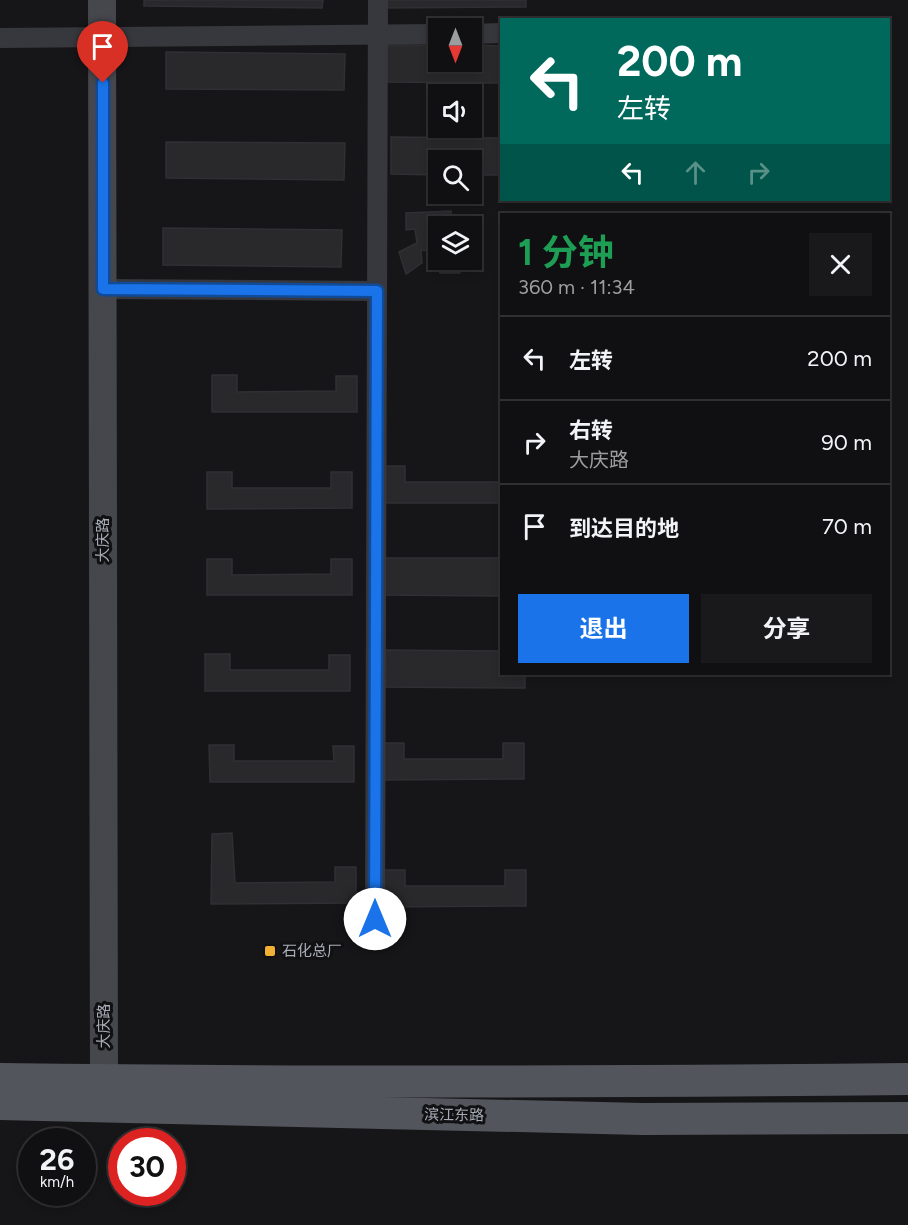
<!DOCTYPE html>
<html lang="zh">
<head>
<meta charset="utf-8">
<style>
	:root { --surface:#101012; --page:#19191b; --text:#f1f3f6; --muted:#9c9d9f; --line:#303032; --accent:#1a73e8 }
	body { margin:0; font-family:Figtree,"Noto Sans SC",sans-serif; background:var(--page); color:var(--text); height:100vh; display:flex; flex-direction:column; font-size:22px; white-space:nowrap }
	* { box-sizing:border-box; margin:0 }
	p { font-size:20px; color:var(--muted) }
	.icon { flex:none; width:33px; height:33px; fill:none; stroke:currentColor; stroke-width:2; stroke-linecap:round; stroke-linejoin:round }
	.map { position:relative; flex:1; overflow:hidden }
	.sheet { position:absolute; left:500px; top:213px; width:390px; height:462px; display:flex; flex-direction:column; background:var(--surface); border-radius:0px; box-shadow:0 3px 9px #0003,0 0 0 2px var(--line) }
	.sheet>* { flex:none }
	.top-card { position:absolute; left:500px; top:18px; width:390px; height:183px; border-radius:0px; box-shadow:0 3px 9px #0003,0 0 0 2px var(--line); background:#00695c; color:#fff; overflow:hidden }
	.needle { width:39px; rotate:180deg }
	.tools { position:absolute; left:428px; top:18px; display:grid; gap:12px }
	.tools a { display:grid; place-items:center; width:54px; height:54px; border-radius:0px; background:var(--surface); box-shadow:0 3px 9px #0003,0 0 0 2px var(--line); font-size:30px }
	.speed { position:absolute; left:18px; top:1128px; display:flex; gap:12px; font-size:30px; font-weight:700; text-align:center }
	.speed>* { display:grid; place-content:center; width:78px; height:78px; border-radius:50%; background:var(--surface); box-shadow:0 3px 9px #0003,0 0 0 2px var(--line); line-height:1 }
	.speed small { font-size:15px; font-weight:400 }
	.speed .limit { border:9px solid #d22; background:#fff; color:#111 }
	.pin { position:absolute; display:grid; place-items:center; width:51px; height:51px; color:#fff; margin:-62px -26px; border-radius:50% 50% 50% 0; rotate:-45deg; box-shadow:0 0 6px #0007 }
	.pin .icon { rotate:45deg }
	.me { position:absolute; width:66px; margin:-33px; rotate:0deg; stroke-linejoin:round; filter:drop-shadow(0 0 4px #0008) }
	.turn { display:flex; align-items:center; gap:21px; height:126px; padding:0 18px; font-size:27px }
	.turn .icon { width:78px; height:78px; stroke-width:2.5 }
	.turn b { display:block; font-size:42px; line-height:51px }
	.lanes { display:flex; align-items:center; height:57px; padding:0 18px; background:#0003; justify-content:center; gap:30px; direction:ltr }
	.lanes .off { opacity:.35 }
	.round { display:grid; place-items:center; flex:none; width:63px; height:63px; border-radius:0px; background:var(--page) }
	.summary { display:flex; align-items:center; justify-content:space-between; height:102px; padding:0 18px }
	h1 { font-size:36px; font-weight:700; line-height:45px; color:#1e9e55 }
	.primary-button { display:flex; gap:12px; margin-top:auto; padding:12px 18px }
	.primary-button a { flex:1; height:69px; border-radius:0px; background:var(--accent); color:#fff; font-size:24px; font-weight:700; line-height:69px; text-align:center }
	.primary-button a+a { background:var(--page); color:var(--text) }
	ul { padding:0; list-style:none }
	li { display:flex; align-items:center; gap:18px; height:84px; padding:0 18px; border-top:2px solid var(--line) }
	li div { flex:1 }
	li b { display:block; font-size:22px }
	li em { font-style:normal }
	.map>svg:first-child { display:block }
	.building { fill:#29292c; stroke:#303034; stroke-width:1.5 }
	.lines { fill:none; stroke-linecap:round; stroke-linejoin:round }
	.street { stroke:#37383d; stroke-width:20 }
	.secondary { stroke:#45474d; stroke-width:28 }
	.primary { stroke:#53555c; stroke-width:32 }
	.route-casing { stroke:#114b97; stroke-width:15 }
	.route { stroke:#1a73e8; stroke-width:10 }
	.poi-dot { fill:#f2b134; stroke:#111113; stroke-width:2 }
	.labels { text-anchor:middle; stroke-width:6; stroke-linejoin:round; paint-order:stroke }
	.street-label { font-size:15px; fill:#a8adb8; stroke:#111113 }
	.poi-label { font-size:15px; fill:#a8adb8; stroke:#111113; text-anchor:start }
</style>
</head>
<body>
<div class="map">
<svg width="908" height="1225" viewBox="0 0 908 1225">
	<rect width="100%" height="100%" fill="#161618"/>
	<g class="building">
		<path d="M144 0H323L322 8 144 6Z"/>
		<path d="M381 0H526V7L381 8Z"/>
		<path d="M385 45H438V62H471V45L501 46V83L385 82Z"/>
		<path d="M166 52 345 54 344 90 166 89Z"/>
		<path d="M391 137 501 138V175H471V160H438V175L391 174Z"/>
		<path d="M166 142 345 143 344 180 166 178Z"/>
		<path d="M451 211V226H438V260H459L460 273H440L436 262V252L421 250 422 263 406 274 399 252 417 243 415 229 406 230V213Z"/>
		<path d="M163 228 342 230 341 267 163 265Z"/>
		<path d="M212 375H237V392L336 391V376H357V412H212Z"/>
		<path d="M381 466H405V482H501V503H381Z"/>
		<path d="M207 472H232V488H331V472H352V508L207 509Z"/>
		<path d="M381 558H501V596L381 595Z"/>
		<path d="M207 559H232V575L331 574V559H352V595H207Z"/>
		<path d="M378 650 501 651V674H525V688L378 687Z"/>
		<path d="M205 654H230V670H329V655H350V691H205Z"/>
		<path d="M379 743H404V759H503V743H524V779L379 780Z"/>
		<path d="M209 745H234V761H334L333 746H354V782H210Z"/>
		<path d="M232 833 235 883 335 882V867H356V903L211 904 212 834Z"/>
		<path d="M381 870H405V886H505V870H526V906L381 907Z"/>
	</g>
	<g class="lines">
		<g class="street">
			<path d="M471 34 501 33"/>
			<path d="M0 38 438 34"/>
			<path d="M103 289 377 291"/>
			<path d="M375 919 378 0"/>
		</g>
		<path class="secondary" d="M102 0 104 1080"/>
		<g class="primary">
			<path d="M0 1079C303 1083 605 1082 908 1079"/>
			<path d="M0 1104 642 1119 908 1118"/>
		</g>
	</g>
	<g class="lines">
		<g class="route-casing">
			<path id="route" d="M103 83V289L377 291 375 919"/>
		</g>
		<use href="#route" class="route"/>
	</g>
	<rect class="poi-dot" x="264" y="945" width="12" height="12" rx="3"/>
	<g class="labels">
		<g class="street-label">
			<text transform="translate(103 540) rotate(-90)" y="5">大庆路</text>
			<text transform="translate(104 1026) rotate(-90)" y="5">大庆路</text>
			<text transform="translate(454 1115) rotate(1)" y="5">滨江东路</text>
		</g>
		<g class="poi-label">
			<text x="282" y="956">石化总厂</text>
		</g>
	</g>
</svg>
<div class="tools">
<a><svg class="needle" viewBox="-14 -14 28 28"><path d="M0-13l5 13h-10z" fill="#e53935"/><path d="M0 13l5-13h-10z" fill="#9c9d9f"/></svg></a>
<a><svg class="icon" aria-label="sound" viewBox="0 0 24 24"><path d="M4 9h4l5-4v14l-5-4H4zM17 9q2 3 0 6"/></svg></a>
<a><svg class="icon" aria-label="search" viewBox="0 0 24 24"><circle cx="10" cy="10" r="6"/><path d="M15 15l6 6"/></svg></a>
<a><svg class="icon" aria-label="layers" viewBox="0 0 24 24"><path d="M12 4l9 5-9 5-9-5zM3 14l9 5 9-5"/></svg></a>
</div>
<div class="speed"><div>26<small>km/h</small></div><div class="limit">30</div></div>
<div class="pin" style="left:103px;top:83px;background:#d93025"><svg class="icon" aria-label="arrive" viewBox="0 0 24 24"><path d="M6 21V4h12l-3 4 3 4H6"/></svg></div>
<svg class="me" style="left:375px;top:919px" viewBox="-20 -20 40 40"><circle r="19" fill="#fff"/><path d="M0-13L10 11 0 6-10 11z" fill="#1a73e8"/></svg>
<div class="top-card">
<div class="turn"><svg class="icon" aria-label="left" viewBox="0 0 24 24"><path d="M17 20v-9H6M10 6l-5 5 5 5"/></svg><div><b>200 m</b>左转</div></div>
<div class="lanes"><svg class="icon" aria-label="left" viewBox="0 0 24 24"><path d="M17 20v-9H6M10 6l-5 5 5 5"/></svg><svg class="icon off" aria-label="ahead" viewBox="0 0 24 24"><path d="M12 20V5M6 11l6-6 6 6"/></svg><svg class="icon off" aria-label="right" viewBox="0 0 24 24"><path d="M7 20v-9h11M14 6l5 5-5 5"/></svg></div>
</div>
<section class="sheet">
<div class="summary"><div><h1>1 分钟</h1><p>360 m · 11:34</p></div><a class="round"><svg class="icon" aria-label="close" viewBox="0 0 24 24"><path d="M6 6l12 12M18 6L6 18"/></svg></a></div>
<ul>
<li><svg class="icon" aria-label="left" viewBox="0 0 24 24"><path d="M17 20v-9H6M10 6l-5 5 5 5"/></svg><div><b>左转</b></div><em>200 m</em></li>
<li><svg class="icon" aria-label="right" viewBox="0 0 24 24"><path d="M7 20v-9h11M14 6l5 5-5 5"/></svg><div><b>右转</b><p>大庆路</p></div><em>90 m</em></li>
<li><svg class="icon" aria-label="arrive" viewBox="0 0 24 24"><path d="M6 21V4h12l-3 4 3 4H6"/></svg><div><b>到达目的地</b></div><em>70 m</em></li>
</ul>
<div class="primary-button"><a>退出</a><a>分享</a></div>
</section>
</div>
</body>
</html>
